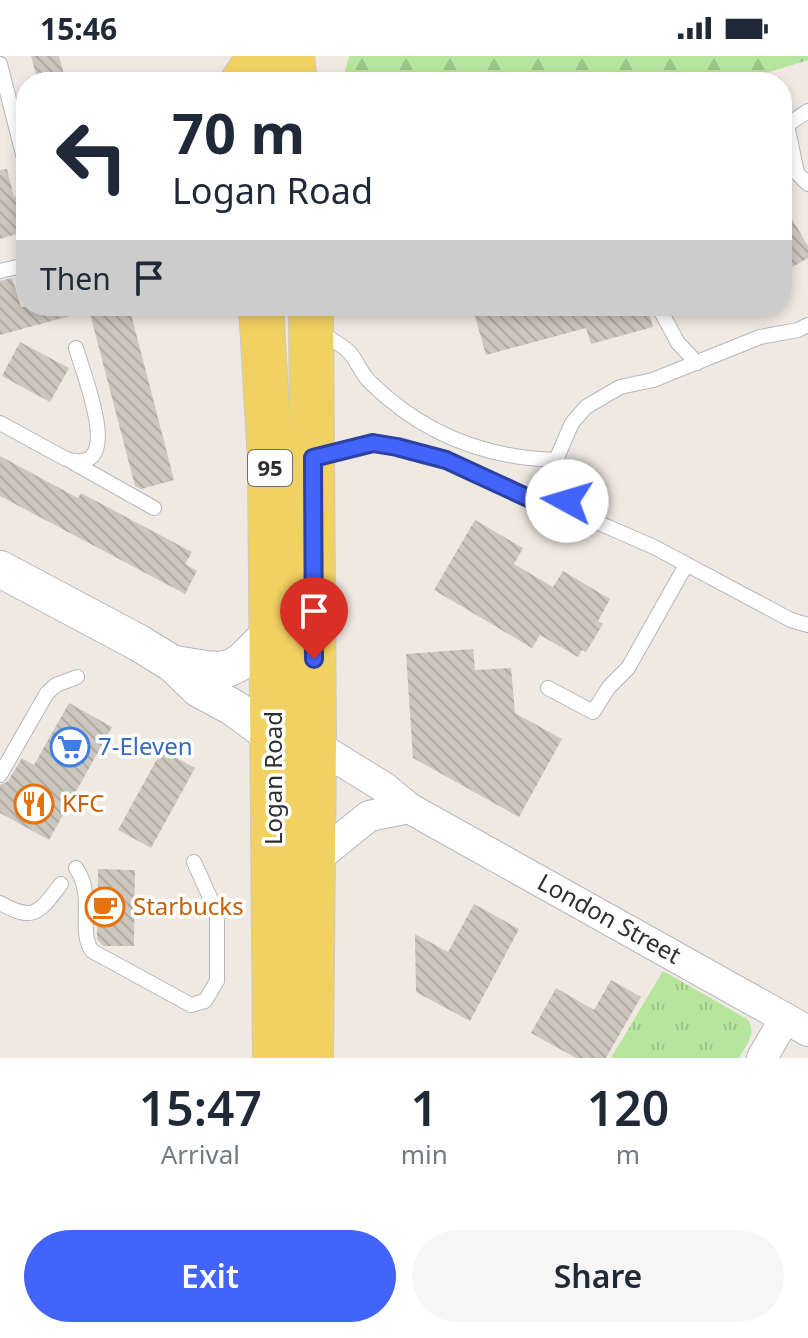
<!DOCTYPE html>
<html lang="en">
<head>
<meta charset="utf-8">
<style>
	:root { --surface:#fff; --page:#f6f6f7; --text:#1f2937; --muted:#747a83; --accent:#4264fb }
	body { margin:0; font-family:"Noto Sans",sans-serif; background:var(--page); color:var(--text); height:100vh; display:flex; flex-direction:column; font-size:30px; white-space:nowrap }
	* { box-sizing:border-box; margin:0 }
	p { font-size:26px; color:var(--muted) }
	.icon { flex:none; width:44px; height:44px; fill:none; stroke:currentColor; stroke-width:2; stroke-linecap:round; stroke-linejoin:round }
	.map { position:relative; height:1002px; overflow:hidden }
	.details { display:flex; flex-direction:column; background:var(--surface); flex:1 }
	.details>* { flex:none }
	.banner { position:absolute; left:16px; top:16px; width:776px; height:244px; border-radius:32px; box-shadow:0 4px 12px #0003; background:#fff; color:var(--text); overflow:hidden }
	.pin { position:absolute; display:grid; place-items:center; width:68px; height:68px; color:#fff; margin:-82px -34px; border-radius:50% 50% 50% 0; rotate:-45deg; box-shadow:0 0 8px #0007 }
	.pin .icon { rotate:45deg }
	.me { position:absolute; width:88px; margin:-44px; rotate:276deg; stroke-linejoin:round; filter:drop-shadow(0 0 6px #0008) }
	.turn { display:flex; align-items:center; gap:28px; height:168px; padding:0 24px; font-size:36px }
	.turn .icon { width:104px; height:104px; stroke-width:2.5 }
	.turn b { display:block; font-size:56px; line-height:68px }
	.then { display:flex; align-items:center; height:76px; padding:0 24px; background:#0003; gap:16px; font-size:30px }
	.eta { display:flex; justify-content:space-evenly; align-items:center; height:136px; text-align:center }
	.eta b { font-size:48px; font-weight:600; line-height:56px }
	.cta { display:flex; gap:16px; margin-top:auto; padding:16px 24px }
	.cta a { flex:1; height:92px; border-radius:48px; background:var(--accent); color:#fff; font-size:32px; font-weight:600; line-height:92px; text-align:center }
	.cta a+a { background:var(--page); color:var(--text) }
	.status { display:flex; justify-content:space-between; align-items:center; height:56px; padding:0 40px; background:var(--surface); direction:ltr }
	.status svg { height:22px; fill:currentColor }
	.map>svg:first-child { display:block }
	.grass { fill:url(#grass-tufts) }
	.forest { fill:url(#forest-firs) }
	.building { fill:url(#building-back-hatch) }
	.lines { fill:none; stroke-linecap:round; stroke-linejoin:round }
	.service-casing { stroke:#b4b7c1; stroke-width:16 }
	.minor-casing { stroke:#b4b7c1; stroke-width:32 }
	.tertiary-casing { stroke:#b4b7c1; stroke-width:38 }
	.primary-casing { stroke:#c9c9c9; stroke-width:46 }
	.service { stroke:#fff; stroke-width:14 }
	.minor { stroke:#fff; stroke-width:30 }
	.tertiary { stroke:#fff; stroke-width:36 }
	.primary { stroke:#f2d163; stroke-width:44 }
	.route-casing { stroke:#2b41a3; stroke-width:20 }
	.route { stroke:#4264fb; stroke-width:14 }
	.labels { text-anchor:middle; stroke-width:7; stroke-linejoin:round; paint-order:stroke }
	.shield { fill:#fff; stroke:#6d6d6d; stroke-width:2 }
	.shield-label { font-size:22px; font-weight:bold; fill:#2e2e2e }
	.shop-label { font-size:24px; fill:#366cbe; stroke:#fff; text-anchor:start }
	.street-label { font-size:24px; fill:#2e2e2e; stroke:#fff }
	.food-label { font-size:24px; fill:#c56008; stroke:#fff; text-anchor:start }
</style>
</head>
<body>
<div class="status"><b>15:46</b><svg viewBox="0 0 49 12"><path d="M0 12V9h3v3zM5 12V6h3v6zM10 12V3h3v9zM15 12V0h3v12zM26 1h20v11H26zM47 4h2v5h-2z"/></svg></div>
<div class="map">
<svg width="808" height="1002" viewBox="0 0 808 1002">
	<defs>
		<pattern id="grass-tufts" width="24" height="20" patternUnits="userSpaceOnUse" patternTransform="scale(2)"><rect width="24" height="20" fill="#b6e59e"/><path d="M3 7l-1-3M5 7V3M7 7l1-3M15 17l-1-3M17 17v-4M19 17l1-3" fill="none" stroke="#9dc588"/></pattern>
		<pattern id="forest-firs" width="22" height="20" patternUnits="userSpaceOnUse" patternTransform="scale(2)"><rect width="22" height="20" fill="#b6e59e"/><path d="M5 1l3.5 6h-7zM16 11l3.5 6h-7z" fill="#9dc588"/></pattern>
		<pattern id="building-back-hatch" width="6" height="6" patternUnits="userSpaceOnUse" patternTransform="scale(2)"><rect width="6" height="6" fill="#cbc7bf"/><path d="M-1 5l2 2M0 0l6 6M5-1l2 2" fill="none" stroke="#afaba4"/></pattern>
	</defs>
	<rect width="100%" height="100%" fill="#efe9e1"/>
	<path class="grass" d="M663 915 747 963C758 976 746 989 739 1002H611Z"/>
	<path class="forest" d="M349 0H808V4L737 26H342Z"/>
	<g class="building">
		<path d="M31 0H59L66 26H38Z"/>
		<path d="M7 113 14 141 26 138V165L21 167 24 176 0 183V114Z"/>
		<path d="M782 146 808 190V202L782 217Z"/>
		<path d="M12 222 21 251 80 250 81 257 0 279V225Z"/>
		<path d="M88 250H129L174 424 141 433 135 430Z"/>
		<path d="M472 250H647L653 271 591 288 586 272 486 299Z"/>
		<path d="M20 286 69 312 50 346 2 320Z"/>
		<path d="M0 400 78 442 81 437 192 496 185 508 197 515 185 538 0 440Z"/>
		<path d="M475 464 523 492 514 508 553 531 563 515 610 543 598 565 603 568 586 596 582 594 578 601 540 579 532 592 434 534Z"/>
		<path d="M473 593 475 614 511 612 515 657 562 683 519 761 413 702 406 598Z"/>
		<path d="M69 647 112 671 49 784 0 757V729L8 725 22 702 34 709Z"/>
		<path d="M162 694 195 712 151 792 118 774Z"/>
		<path d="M98 813 135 814 134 890H103L97 883Z"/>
		<path d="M474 848 519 873 470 965 416 936 415 878 448 896Z"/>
		<path d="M611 924 641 941 606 1002H576L531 977 556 932 594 954Z"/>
	</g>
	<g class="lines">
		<g class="service-casing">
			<g id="service">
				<path d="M0 8 26 110"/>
				<path d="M808 55 787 69 797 117 808 128"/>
				<path d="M0 215 26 209"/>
				<path d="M658 250 678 287 697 307"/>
				<path d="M808 269 798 274 760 281 653 324 620 331 586 351 572 367 556 404 567 445 576 457 654 491 791 564 808 569"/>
				<path d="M319 275C328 282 342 288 350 297 358 306 361 318 371 327 422 377 484 402 556 404"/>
				<path d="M0 367 66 403C127 422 83 318 76 292"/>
				<path d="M316 401 373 387 397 391 446 404 537 446 567 445"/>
				<path d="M74 407 154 452"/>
				<path d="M548 632 593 656 609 631 628 612 686 509"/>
				<path d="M0 719 47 637 56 629 77 621"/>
				<path d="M76 812C96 842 77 873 92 895L191 949 205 945 217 925V857L194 806"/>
				<path d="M0 847C34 866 39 857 61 828"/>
			</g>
		</g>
		<g class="minor-casing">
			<g id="minor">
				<path d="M314 688 385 732 409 752 808 975"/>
				<path d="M311 807 369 760 409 752"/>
				<path d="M762 1002 785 962"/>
			</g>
		</g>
		<g class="tertiary-casing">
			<g id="tertiary">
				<path d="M0 513 139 587 173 608 199 633 234 652 273 681"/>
				<path d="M175 608C237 619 230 617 273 574"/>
			</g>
		</g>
		<g class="primary-casing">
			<g id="primary">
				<path d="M292 0 295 26"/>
				<path d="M243 25 260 0"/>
				<path d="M261 250 270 405 275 1002"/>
				<path d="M311 1002 314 688 311 250"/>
			</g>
		</g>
		<use href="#service" class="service"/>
		<use href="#minor" class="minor"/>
		<use href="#tertiary" class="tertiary"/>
		<use href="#primary" class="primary"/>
	</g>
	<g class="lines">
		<g class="route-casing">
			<path id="route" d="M314 603 313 402 373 387 397 391 446 404 537 446 567 445"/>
		</g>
		<use href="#route" class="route"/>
	</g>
	<defs>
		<g id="supermarket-ring" transform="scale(2)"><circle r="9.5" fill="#fff" stroke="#3f7fe0" stroke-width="1.5"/><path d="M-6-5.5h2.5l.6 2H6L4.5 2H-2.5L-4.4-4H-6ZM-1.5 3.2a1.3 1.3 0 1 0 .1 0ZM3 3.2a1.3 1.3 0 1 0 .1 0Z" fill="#3f7fe0"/></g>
		<g id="restaurant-ring" transform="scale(2)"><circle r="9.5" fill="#fff" stroke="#e8710a" stroke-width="1.5"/><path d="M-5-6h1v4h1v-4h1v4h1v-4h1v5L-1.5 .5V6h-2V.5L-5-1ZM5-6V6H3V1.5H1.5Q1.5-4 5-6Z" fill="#e8710a"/></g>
		<g id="cafe-ring" transform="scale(2)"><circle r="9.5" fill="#fff" stroke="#e8710a" stroke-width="1.5"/><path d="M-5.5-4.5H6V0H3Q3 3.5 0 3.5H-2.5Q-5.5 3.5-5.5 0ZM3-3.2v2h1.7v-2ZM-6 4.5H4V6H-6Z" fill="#e8710a"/></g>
	</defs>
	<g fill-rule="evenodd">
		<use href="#supermarket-ring" x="70" y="691"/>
		<use href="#restaurant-ring" x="34" y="748"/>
		<use href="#cafe-ring" x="105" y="851"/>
	</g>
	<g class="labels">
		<rect class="shield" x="248" y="394" width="44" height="36" rx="6"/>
		<g class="shield-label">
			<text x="270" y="420">95</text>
		</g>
		<g class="shop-label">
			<text x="98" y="699">7-Eleven</text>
		</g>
		<g class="street-label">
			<text transform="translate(274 722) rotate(-90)" y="8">Logan Road</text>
			<text transform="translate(609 863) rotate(29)" y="8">London Street</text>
		</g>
		<g class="food-label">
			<text x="62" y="756">KFC</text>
			<text x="133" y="859">Starbucks</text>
		</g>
	</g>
</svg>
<div class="pin" style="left:314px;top:603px;background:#d93025"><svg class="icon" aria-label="arrive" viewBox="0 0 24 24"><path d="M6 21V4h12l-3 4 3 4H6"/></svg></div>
<svg class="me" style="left:567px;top:445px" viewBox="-20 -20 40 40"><circle r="19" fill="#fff"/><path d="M0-13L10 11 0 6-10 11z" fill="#4264fb"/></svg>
<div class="banner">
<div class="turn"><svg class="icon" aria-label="left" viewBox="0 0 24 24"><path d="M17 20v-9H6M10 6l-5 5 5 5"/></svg><div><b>70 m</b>Logan Road</div></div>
<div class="then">Then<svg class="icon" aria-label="arrive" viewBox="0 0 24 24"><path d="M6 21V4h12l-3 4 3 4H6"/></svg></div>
</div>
</div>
<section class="details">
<div class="eta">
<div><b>15:47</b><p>Arrival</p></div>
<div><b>1</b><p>min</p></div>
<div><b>120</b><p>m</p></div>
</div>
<div class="cta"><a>Exit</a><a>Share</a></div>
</section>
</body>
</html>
